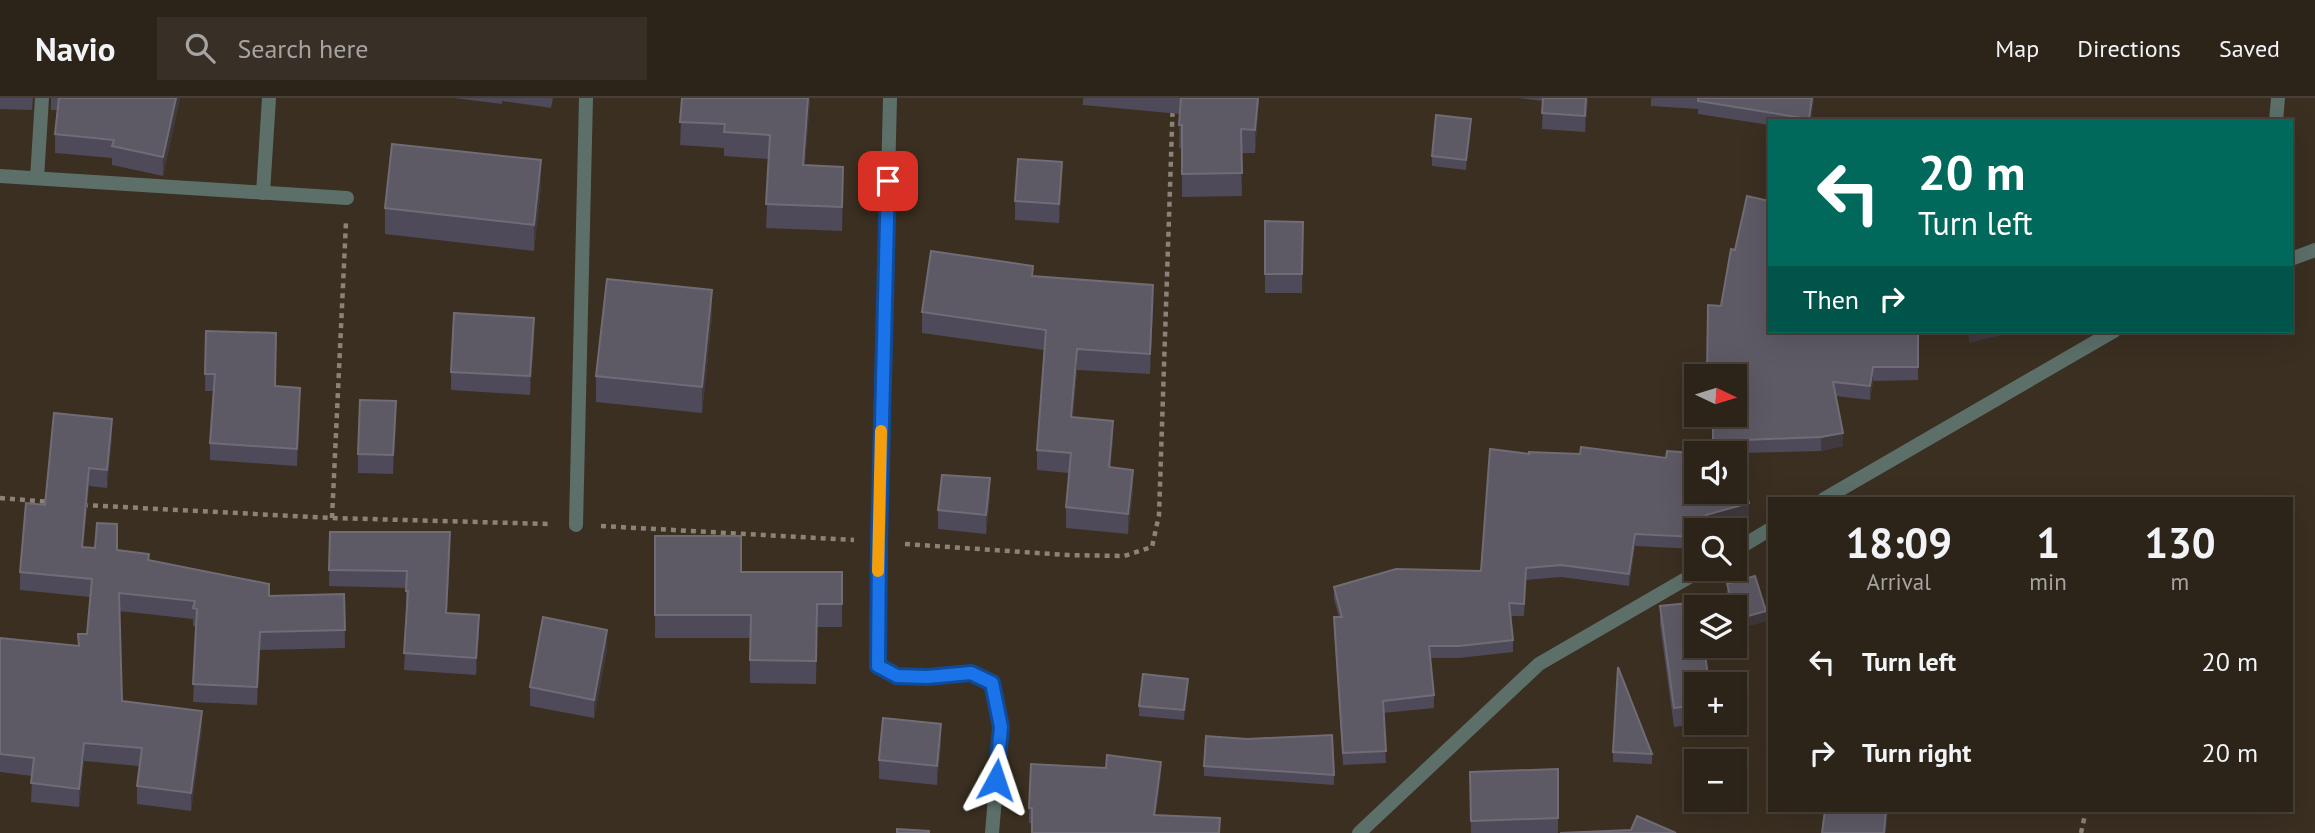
<!DOCTYPE html>
<html lang="en">
<head>
<meta charset="utf-8">
<style>
	:root { --surface:#2c2319; --page:#382f26; --text:#f1f3f6; --muted:#a6a4a2; --line:#484038 }
	body { margin:0; font-family:"PT Sans",sans-serif; background:var(--page); color:var(--text); height:100vh; display:flex; flex-direction:column; font-size:26px; white-space:nowrap }
	* { box-sizing:border-box; margin:0 }
	p { font-size:23px; color:var(--muted) }
	.icon { flex:none; width:38px; height:38px; fill:none; stroke:currentColor; stroke-width:2; stroke-linecap:round; stroke-linejoin:round }
	.map { position:relative; flex:1; overflow:hidden }
	.panel { position:absolute; left:1768px; top:399px; width:525px; height:315px; display:flex; flex-direction:column; background:var(--surface); border-radius:0px; box-shadow:0 7px 28px #0002,0 0 0 2px var(--line) }
	.panel>* { flex:none }
	.banner { position:absolute; left:1768px; top:21px; width:525px; height:214px; border-radius:0px; box-shadow:0 7px 28px #0002,0 0 0 2px var(--line); background:#00695c; color:#fff; overflow:hidden }
	.needle { width:46px; rotate:94deg }
	.controls { position:absolute; left:1684px; top:266px; display:grid; gap:14px }
	.controls a { display:grid; place-items:center; width:63px; height:63px; border-radius:0px; background:var(--surface); box-shadow:0 7px 28px #0002,0 0 0 2px var(--line); font-size:35px }
	.pin { position:absolute; display:grid; place-items:center; width:60px; height:60px; color:#fff; margin:-30px; border-radius:14px; box-shadow:0 4px 10px #0006 }
	.me { position:absolute; width:77px; margin:-38px; rotate:5deg; stroke-linejoin:round; filter:drop-shadow(0 0 5px #0008) }
	.turn { display:flex; align-items:center; gap:24px; height:147px; padding:0 35px; font-size:32px }
	.turn .icon { width:91px; height:91px; stroke-width:2.5 }
	.turn b { display:block; font-size:49px; line-height:60px }
	.then { display:flex; align-items:center; height:66px; padding:0 35px; background:#0003; gap:14px; font-size:26px }
	.eta { display:flex; justify-content:space-evenly; align-items:center; height:119px; text-align:center }
	.eta b { font-size:42px; font-weight:600; line-height:49px }
	ul { padding:0; list-style:none }
	li { display:flex; align-items:center; gap:21px; height:91px; padding:0 35px }
	li div { flex:1 }
	li b { display:block; font-size:26px }
	li em { font-style:normal }
	header { display:flex; align-items:center; gap:42px; box-sizing:border-box; height:98px; padding:0 35px; background:var(--surface); border-bottom:2px solid var(--line) }
	header strong { font-size:33px }
	nav { display:flex; gap:38px; margin-inline-start:auto; font-size:24px }
	.search { width:490px; height:63px; background:var(--page); display:flex; align-items:center; gap:18px; box-sizing:border-box; padding:0 24px; border-radius:0px; color:var(--muted); font-size:26px }
	.map>svg:first-child { display:block }
	.lines { fill:none; stroke-linecap:round; stroke-linejoin:round }
	.path { stroke:#8c8378; stroke-width:4.5; stroke-dasharray:5 5; stroke-linecap:butt }
	.street { stroke:#5c6f69; stroke-width:14 }
	.wall { fill:#4e4a59 }
	.shaded-wall { fill:#40393e }
	.building { fill:#5d5965; stroke:#706c75; stroke-width:2 }
	.route-casing { stroke:#114b97; stroke-width:18 }
	.route { stroke:#1a73e8; stroke-width:12 }
	.slow { stroke:#f59e0b; stroke-width:12 }
</style>
</head>
<body>
<header>
<strong>Navio</strong>
<div class="search"><svg class="icon" aria-label="search" viewBox="0 0 24 24"><circle cx="10" cy="10" r="6"/><path d="M15 15l6 6"/></svg>Search here</div>
<nav><a>Map</a><a>Directions</a><a>Saved</a></nav>
</header>
<div class="map">
<svg width="2315" height="735" viewBox="0 0 2315 735">
	<rect width="100%" height="100%" fill="#3a2f21"/>
	<g class="lines">
		<g class="path">
			<path d="M0 400 50 404"/>
			<path d="M83 407 332 420 550 426"/>
			<path d="M332 420 346 124"/>
			<path d="M601 428 854 442"/>
			<path d="M905 446 1067 457 1124 458 1152 449 1159 417 1173 0"/>
			<path d="M2081 735 2086 712"/>
		</g>
		<g class="street">
			<path d="M890 0 879 444 878 568 897 578 927 579 971 575 992 585 1001 629 992 735"/>
			<path d="M2276 23 2278 0"/>
			<path d="M0 78 347 100"/>
			<path d="M37 80 42 0"/>
			<path d="M263 95 269 0"/>
			<path d="M2291 161 2315 152"/>
			<path d="M1824 401 2114 233"/>
			<path d="M576 427 586 0"/>
			<path d="M1734 453 1769 432"/>
			<path d="M1359 735 1539 566 1703 471"/>
		</g>
	</g>
	<g class="wall">
		<path d="M0 0H33L32 12 0 11Z"/>
		<path d="M51 0H180L163 78 112 67V60L55 55V36L57 12H51Z"/>
		<path d="M454 0H553L551 10 502 3V6Z"/>
		<path d="M682 0H810L805 67 843 92 842 133 766 130 769 61 724 58V50L680 47Z"/>
		<path d="M1083 0H1259L1255 55H1241L1242 98 1182 99V50H1179L1180 16 1083 7Z"/>
		<path d="M1518 0H1588L1585 34 1542 31 1543 3Z"/>
		<path d="M1651 0H1814L1811 23H1769V27L1698 16V11L1651 8Z"/>
		<path d="M1471 31 1466 72 1432 68V58Z"/>
		<path d="M1062 82 1059 125 1015 122V103Z"/>
		<path d="M541 88 534 153 385 136V110Z"/>
		<path d="M1265 123 1303 124 1302 195H1265Z"/>
		<path d="M1033 178 1153 208 1150 276 1077 272 1073 319 1113 343 1110 369 1133 392 1128 436 1066 430V409L1069 375 1037 372V352L1044 252 922 235V214Z"/>
		<path d="M1708 207 1918 269V282L1873 283 1870 302 1836 298 1843 348 1821 353 1744 355V360H1737L1749 417 1696 432V451L1635 448 1629 488 1561 479 1526 482 1524 518H1510L1513 542V554L1459 560H1430L1434 597V610L1383 615 1386 665 1343 667 1334 531V519H1339L1334 501V489L1481 473 1734 394V355H1713V346L1734 317Z"/>
		<path d="M712 218 702 315 596 304V278Z"/>
		<path d="M206 233 275 288 300 307 297 368 210 362V345L213 293H205Z"/>
		<path d="M534 239 530 297 451 292V274Z"/>
		<path d="M396 322 393 376 358 375V356Z"/>
		<path d="M112 339 107 390 89 388 83 449 117 452 269 498 344 496 345 550 260 552 257 607 193 604 196 529 193 528V521L119 513 122 603 202 631 191 713 137 706V688L139 668 84 663 79 709 31 704 32 678 0 674V540L78 548 87 536 90 499 20 492V474L45 407Z"/>
		<path d="M990 399 986 436 938 431V412Z"/>
		<path d="M330 434 450 451 447 515 479 534 476 577 404 572 407 510H406V490L329 488Z"/>
		<path d="M655 438 741 474H842V529H817L816 586 750 585V540H655Z"/>
		<path d="M1727 486 1766 523 1737 531 1734 521V509H1731L1727 496Z"/>
		<path d="M1660 508 1696 586V625H1705L1674 629 1660 527Z"/>
		<path d="M607 551 594 620 530 608V589Z"/>
		<path d="M1188 591 1184 622 1139 618V608Z"/>
		<path d="M941 645 937 687 879 681V662Z"/>
		<path d="M1613 654 1652 656V666L1613 664Z"/>
		<path d="M1204 668 1334 677V687L1204 678Z"/>
		<path d="M1558 671V735H1471L1470 674Z"/>
		<path d="M1161 679 1032 725H1029V710Z"/>
	</g>
	<g class="shaded-wall">
		<path d="M176 0H180L163 78V59Z"/>
		<path d="M808 0H810L803 91V67Z"/>
		<path d="M1258 0H1259L1255 55V32Z"/>
		<path d="M1586 0H1588L1585 34V18Z"/>
		<path d="M1812 0H1814L1811 23H1809Z"/>
		<path d="M1471 21V31L1466 72V62Z"/>
		<path d="M541 62V88L534 153V127Z"/>
		<path d="M1062 64V82L1059 125V106Z"/>
		<path d="M843 69V92L842 133V109Z"/>
		<path d="M1153 187V208L1150 276V256Z"/>
		<path d="M712 192V218L702 315V289Z"/>
		<path d="M534 220V239L530 297V278Z"/>
		<path d="M1978 233H2019L1969 245V235Z"/>
		<path d="M1077 251V272L1071 340V319Z"/>
		<path d="M1873 269V283L1870 302V288Z"/>
		<path d="M300 290V307L297 368V351Z"/>
		<path d="M396 303V322L393 376V357Z"/>
		<path d="M112 321V339L107 390V372Z"/>
		<path d="M1113 323V343L1109 390V369Z"/>
		<path d="M1843 335V348L1821 353V339Z"/>
		<path d="M89 370V388L82 467V449Z"/>
		<path d="M1133 372V392L1128 436V416Z"/>
		<path d="M990 380V399L986 436V417Z"/>
		<path d="M1749 405V417L1706 429 1705 432 1706 417Z"/>
		<path d="M450 434V451L446 532V515Z"/>
		<path d="M1635 436V448L1629 488V476Z"/>
		<path d="M1766 513V523L1737 531V521Z"/>
		<path d="M479 517V534L476 577V560Z"/>
		<path d="M607 532V551L594 620V602Z"/>
		<path d="M260 534V552L257 607V589Z"/>
		<path d="M1188 581V591L1184 622V612Z"/>
		<path d="M202 613V631L191 713V695Z"/>
		<path d="M941 626V645L937 687V668Z"/>
		<path d="M84 645V663L79 709V691Z"/>
		<path d="M1161 664V679L1154 732V717Z"/>
		<path d="M1886 712H1888L1886 735H1884Z"/>
	</g>
	<g class="building">
		<path d="M59 0H176L163 59 112 48 114 42 55 36Z"/>
		<path d="M682 0H808L803 67 843 69 842 109 766 106 770 37 724 34 725 26 680 24Z"/>
		<path d="M1181 0H1258L1255 32 1241 31 1242 75 1182 76V27H1179Z"/>
		<path d="M1543 0H1586L1585 18 1542 15Z"/>
		<path d="M1698 0H1812L1809 21 1698 3Z"/>
		<path d="M1436 17 1471 21 1466 62 1432 58Z"/>
		<path d="M392 46 541 62 534 127 385 110Z"/>
		<path d="M1018 61 1062 64 1059 106 1015 103Z"/>
		<path d="M1747 98 1769 103V233H1918V269H1873L1870 288 1833 284 1843 335 1821 339 1744 342V346H1713V317H1734V278H1707L1708 207 1721 208 1731 151 1735 152Z"/>
		<path d="M1265 123 1303 124 1302 176H1265Z"/>
		<path d="M931 153 1033 168 1032 178 1153 187 1150 256 1077 251 1071 319 1113 323 1109 369 1133 372 1128 416 1066 409 1071 355 1037 352 1046 232 922 214Z"/>
		<path d="M607 181 712 192 702 289 596 278Z"/>
		<path d="M454 215 534 220 530 278 451 274Z"/>
		<path d="M206 233 276 235 275 288 300 290 297 351 210 345 215 276H205Z"/>
		<path d="M360 302 396 303 393 357 358 356Z"/>
		<path d="M54 315 112 321 107 372 89 370 82 449 95 450 97 425 117 426V452L149 456 148 462 269 486V498L344 496 345 532 260 534 257 589 193 586 197 511 193 510 195 503 119 495 122 603 202 613 191 695 137 688 142 650 84 645 79 691 31 685 34 660 0 656V540L79 548 78 536H87L92 481 20 474 26 405 45 407Z"/>
		<path d="M1581 349 1666 360 1667 353 1696 355V394H1734V359H1736L1749 405 1706 417 1705 432H1696V439L1635 436 1629 476 1561 467 1526 470 1524 506 1509 505 1513 542 1459 548H1429L1434 597 1383 603 1386 653 1343 655 1334 519H1342L1334 489 1396 471 1481 473 1490 351 1529 356V354L1580 356Z"/>
		<path d="M942 377 990 380 986 417 938 412Z"/>
		<path d="M330 434H450L446 515 479 517 476 560 404 555 408 493H406L407 473 329 472Z"/>
		<path d="M655 438H741V474H842V506H817L816 563 750 562 751 517H655Z"/>
		<path d="M1755 478 1766 513 1737 521 1727 486Z"/>
		<path d="M1698 504 1699 509H1696V548H1704L1709 586H1696V607L1674 610 1660 508Z"/>
		<path d="M543 519 607 532 594 602 530 589Z"/>
		<path d="M1618 569 1652 656 1613 654Z"/>
		<path d="M1143 576 1188 581 1184 612 1139 608Z"/>
		<path d="M883 620 941 626 937 668 879 662Z"/>
		<path d="M1332 637 1334 677 1204 668 1206 638 1247 641Z"/>
		<path d="M1107 657 1161 664 1154 717 1220 720 1219 735H1032V710H1029L1031 666 1106 670Z"/>
		<path d="M1558 671V720L1471 723 1470 674Z"/>
		<path d="M1825 712H1886L1884 735H1822Z"/>
		<path d="M1637 718 1676 735H1560L1631 732Z"/>
		<path d="M897 731 929 733V735H897Z"/>
	</g>
	<g class="lines">
		<g class="route-casing">
			<path id="route" d="M888 83 879 444 878 568 897 578 927 579 971 575 992 585 1001 629 996 682"/>
		</g>
		<use href="#route" class="route"/>
		<path class="slow" d="M878 473 881 333"/>
	</g>
</svg>
<div class="controls">
<a><svg class="needle" viewBox="-14 -14 28 28"><path d="M0-13l5 13h-10z" fill="#e53935"/><path d="M0 13l5-13h-10z" fill="#a6a4a2"/></svg></a>
<a><svg class="icon" aria-label="sound" viewBox="0 0 24 24"><path d="M4 9h4l5-4v14l-5-4H4zM17 9q2 3 0 6"/></svg></a>
<a><svg class="icon" aria-label="search" viewBox="0 0 24 24"><circle cx="10" cy="10" r="6"/><path d="M15 15l6 6"/></svg></a>
<a><svg class="icon" aria-label="layers" viewBox="0 0 24 24"><path d="M12 4l9 5-9 5-9-5zM3 14l9 5 9-5"/></svg></a>
<a>+</a>
<a>−</a>
</div>
<div class="pin" style="left:888px;top:83px;background:#d93025"><svg class="icon" aria-label="arrive" viewBox="0 0 24 24"><path d="M6 21V4h12l-3 4 3 4H6"/></svg></div>
<svg class="me" style="left:996px;top:682px" viewBox="-20 -20 40 40"><path d="M0-17L14 15 0 8-14 15z" fill="#1a73e8" stroke="#fff" stroke-width="4"/></svg>
<div class="banner">
<div class="turn"><svg class="icon" aria-label="left" viewBox="0 0 24 24"><path d="M17 20v-9H6M10 6l-5 5 5 5"/></svg><div><b>20 m</b>Turn left</div></div>
<div class="then">Then<svg class="icon" aria-label="right" viewBox="0 0 24 24"><path d="M7 20v-9h11M14 6l5 5-5 5"/></svg></div>
</div>
<section class="panel">
<div class="eta">
<div><b>18:09</b><p>Arrival</p></div>
<div><b>1</b><p>min</p></div>
<div><b>130</b><p>m</p></div>
</div>
<ul>
<li><svg class="icon" aria-label="left" viewBox="0 0 24 24"><path d="M17 20v-9H6M10 6l-5 5 5 5"/></svg><div><b>Turn left</b></div><em>20 m</em></li>
<li><svg class="icon" aria-label="right" viewBox="0 0 24 24"><path d="M7 20v-9h11M14 6l5 5-5 5"/></svg><div><b>Turn right</b></div><em>20 m</em></li>
</ul>
</section>
</div>
</body>
</html>
